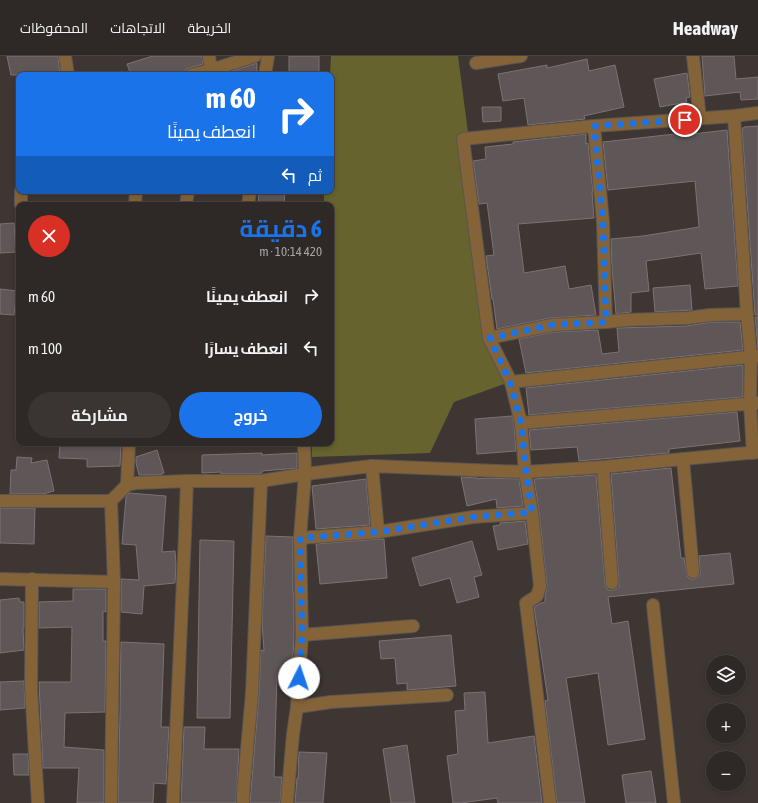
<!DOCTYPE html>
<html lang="ar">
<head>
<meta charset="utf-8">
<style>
	:root { --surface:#2e2826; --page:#3a3432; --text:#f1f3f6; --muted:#a7a6a7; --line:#494443; --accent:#1a73e8 }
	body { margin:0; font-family:"Asap Condensed",Cairo,sans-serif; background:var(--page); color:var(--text); direction:rtl; height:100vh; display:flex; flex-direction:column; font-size:15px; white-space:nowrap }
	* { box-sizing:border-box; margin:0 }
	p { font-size:13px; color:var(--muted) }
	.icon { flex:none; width:22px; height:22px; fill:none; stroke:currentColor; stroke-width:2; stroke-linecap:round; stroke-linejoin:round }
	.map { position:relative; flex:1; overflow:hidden; direction:ltr }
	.drawer { position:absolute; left:16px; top:146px; width:318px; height:244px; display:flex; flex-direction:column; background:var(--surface); border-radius:8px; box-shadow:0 2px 6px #0003,0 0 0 1px var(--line); direction:rtl }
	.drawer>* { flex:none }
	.top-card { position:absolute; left:16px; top:16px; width:318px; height:122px; border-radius:8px; box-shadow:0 2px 6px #0003,0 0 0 1px var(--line); direction:rtl; background:#1a73e8; color:#fff; overflow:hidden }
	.tools { position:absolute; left:706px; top:599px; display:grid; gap:8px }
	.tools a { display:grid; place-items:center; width:40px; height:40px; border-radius:50%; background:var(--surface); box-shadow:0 2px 6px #0003,0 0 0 1px var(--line); font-size:20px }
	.pin { position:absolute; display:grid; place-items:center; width:34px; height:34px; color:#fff; margin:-17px; border:2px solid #fff; border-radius:50%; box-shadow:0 1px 4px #0007 }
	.me { position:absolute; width:44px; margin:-22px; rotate:4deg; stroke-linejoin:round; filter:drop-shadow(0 0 3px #0008) }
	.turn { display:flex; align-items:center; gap:14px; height:84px; padding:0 12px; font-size:18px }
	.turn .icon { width:52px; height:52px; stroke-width:2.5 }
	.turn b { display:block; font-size:28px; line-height:34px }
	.then { display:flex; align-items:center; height:38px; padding:0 12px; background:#0003; gap:8px; font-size:15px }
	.round { display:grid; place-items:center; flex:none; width:42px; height:42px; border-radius:21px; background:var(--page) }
	.overview { display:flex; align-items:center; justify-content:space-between; height:68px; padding:0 12px }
	h1 { font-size:24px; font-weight:700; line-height:30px; color:var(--accent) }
	.primary-button { display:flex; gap:8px; margin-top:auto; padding:8px 12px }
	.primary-button a { flex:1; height:46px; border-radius:24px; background:var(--accent); color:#fff; font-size:16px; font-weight:700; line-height:46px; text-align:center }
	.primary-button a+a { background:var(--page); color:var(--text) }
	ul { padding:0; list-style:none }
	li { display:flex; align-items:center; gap:12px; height:52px; padding:0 12px }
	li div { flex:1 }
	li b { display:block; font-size:15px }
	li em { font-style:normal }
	header { display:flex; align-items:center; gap:24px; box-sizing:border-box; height:56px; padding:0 20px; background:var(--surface); border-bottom:1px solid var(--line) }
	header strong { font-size:19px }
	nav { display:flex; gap:22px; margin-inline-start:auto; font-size:14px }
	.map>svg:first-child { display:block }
	.green { fill:#66632f }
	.building { fill:#5f5657; stroke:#7b7274 }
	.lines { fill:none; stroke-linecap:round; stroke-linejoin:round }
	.street-casing { stroke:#5b5451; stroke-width:14 }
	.street { stroke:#846339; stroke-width:12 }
	.route { stroke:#1a73e8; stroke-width:7; stroke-dasharray:0 12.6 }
</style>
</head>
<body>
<header>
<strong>Headway</strong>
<nav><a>الخريطة</a><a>الاتجاهات</a><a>المحفوظات</a></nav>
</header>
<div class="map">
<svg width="758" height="747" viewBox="0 0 758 747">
	<rect width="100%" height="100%" fill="#3e3633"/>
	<path class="green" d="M331 0H458L492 260 507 327 454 346 430 397 312 401V387H331V149H324V135H331V19H330Z"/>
	<g class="building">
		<path d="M7 0H58L60 19H11Z"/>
		<path d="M153 0H202L203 8 186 13 184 17V19H131L127 8Z"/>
		<path d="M289 0H319V16L289 17Z"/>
		<path d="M702 0H734L736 23 758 21V43L741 44 740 36 705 40Z"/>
		<path d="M587 3 589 15 615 9 624 51 584 60 585 63 528 69 524 42 503 45 498 18 547 9V12Z"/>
		<path d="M257 7V19H220Z"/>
		<path d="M687 17 690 41 686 42 687 46 660 51 654 23Z"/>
		<path d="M482 51H501V65L483 66Z"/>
		<path d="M758 70V259H755L742 72H744V71Z"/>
		<path d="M727 74 738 230 705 233 701 197 646 205 649 235 631 237V256L616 258 612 212 611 183 643 180 699 171 695 125 608 134 603 86 684 77V79Z"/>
		<path d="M586 78V88L588 87 593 136H592L594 162 518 168 524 217 565 210 569 233 591 229 596 259 550 262 497 273 493 243H492L486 200 494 199 487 147 479 148 473 105 486 103 485 91 513 88V86Z"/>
		<path d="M259 135H285L284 149H258Z"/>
		<path d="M14 167 16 196 0 197V168Z"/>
		<path d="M690 229 692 254 655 256 653 232Z"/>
		<path d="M0 233 17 235 14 259 0 258Z"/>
		<path d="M755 261H758V293Z"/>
		<path d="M711 266H740L743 294 526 317 519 283 553 276 598 274 602 298 619 296 617 272 687 270Z"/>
		<path d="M743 309V341L529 359 526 332Z"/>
		<path d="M737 356 740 385 669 393V397L579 405 577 391 531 394 529 374Z"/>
		<path d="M512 360 514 368 516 395 477 398 475 363Z"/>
		<path d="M60 387H121L120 410 87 411V403L59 402Z"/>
		<path d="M157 394 164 417 160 419H139L136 407V401Z"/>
		<path d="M262 397V399L297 397V412L286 413 262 415V417L260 418H221V416L202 417V399Z"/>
		<path d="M17 401 32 402 31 407 47 404 54 435 43 438H10L11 414H16Z"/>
		<path d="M671 412 681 502H684L687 520 690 523H693L697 522 700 519V515L699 500 730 497 734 528 608 541 612 568 628 565 645 683 608 689 598 617 566 622 585 747H557L545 645 548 644 534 551 541 547 545 546V541L547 529 539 456 534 423 596 419 605 528 606 531 608 534H613L616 533 619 531V526L611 418Z"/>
		<path d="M461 421 478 422V423L485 422 519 423 523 450 497 452 496 443 467 450Z"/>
		<path d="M366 423 370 469 316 473 312 430Z"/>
		<path d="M129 437 166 440 162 496 175 495 176 508 175 527 144 530 142 558 121 556V523L139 524 136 489 122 488 126 441Z"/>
		<path d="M0 452H35L34 488 0 487Z"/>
		<path d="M525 465 528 488 498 494 493 470 500 469V467Z"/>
		<path d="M266 480 293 481V537H294V579L292 620H277L274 721H282L280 747H250L259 638 261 594 264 595 262 566Z"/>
		<path d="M379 483H384L387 522 320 528 316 488Z"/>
		<path d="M200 484 234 485 230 662H197Z"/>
		<path d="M472 485 482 519 474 521 479 541 457 547 450 522 420 530 412 502Z"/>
		<path d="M73 533H106V556L103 555V585H106L105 656 65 657 64 691 104 694V747H77L79 712H43L39 626H71L72 571 39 572V546L73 545Z"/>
		<path d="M19 542 20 546H24V572H23L24 594 0 597V544Z"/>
		<path d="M451 579 456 630 407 634V627L397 628 395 602 381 603 379 585Z"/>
		<path d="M121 586 164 588 161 671H169L166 728 154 727 153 747H118L120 656Z"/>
		<path d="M24 625 25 652 0 654V626Z"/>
		<path d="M485 636 488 687 534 680 542 747H498L497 742 461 747H453L447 700 458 698 455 655 465 654 464 637Z"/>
		<path d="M184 671H205L204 693H239L236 747H181Z"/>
		<path d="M407 689 415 747H391L383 693Z"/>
		<path d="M299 696 327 697 323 747H295L297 722H298Z"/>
		<path d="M13 698H28L29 719H14Z"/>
		<path d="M651 715 656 747H626L622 719Z"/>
	</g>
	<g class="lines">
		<g class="street-casing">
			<g id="street">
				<path d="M65 0 68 19"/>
				<path d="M209 0 211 14"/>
				<path d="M693 0 700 63"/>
				<path d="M476 7 521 0"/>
				<path d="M191 19 211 14 255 0"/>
				<path d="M265 19 268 0"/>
				<path d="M734 60 747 258 751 301 750 347 753 397"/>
				<path d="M594 70 603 166 606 266"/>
				<path d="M21 149V135"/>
				<path d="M135 149 136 135"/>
				<path d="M186 149 188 135"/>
				<path d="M248 149 250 135"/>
				<path d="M489 282 552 269 606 266 626 264 687 262 710 259 747 258"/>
				<path d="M511 326 758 300"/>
				<path d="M521 367 511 326 489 282 463 83 594 70 734 60 758 57"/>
				<path d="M683 403 693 516"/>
				<path d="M603 411 612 527"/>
				<path d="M127 429 129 387"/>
				<path d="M0 445H111"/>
				<path d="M378 476 372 410 525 416 521 367 758 347"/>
				<path d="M300 482 378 476 473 461 532 457"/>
				<path d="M0 523 114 526 111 445 127 429 136 427 187 425H261L305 418 372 410"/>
				<path d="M32 523 31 631 38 747"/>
				<path d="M653 549 674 747"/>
				<path d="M302 579 413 570"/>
				<path d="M297 651 331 646 447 639"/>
				<path d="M111 745 114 526"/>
				<path d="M173 747 185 478 187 425"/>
				<path d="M243 747V739L252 637 261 425"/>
				<path d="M287 747 293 678 297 651 302 579 300 482 305 418 304 387"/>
				<path d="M550 747 526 547 537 540 540 530 532 457 525 416 603 411 683 403 758 396"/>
			</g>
		</g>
		<use href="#street" class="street"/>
	</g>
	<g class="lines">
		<path class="route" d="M299 622 302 579 300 482 378 476 473 461 532 456 526 416 521 367 510 326 490 282 552 269 606 266 603 166 594 70 685 64"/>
	</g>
</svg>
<div class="tools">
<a><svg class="icon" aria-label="layers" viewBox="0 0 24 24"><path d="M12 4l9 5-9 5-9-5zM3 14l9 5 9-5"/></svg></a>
<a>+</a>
<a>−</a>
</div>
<div class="pin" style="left:685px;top:64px;background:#d93025"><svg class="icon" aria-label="arrive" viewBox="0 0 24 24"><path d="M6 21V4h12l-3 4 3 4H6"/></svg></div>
<svg class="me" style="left:299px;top:622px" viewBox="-20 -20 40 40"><circle r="19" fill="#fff"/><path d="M0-13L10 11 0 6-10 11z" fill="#1a73e8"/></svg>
<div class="top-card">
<div class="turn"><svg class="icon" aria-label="right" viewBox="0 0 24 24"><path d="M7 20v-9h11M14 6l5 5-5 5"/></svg><div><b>60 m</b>انعطف يمينًا</div></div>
<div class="then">ثم<svg class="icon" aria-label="left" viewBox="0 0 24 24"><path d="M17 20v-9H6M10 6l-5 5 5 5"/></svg></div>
</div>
<section class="drawer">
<div class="overview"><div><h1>6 دقيقة</h1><p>420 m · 10:14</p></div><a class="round" style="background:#d93025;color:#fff"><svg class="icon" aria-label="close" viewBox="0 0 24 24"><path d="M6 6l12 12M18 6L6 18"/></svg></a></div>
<ul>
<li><svg class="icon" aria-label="right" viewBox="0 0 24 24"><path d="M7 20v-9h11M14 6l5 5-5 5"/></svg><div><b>انعطف يمينًا</b></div><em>60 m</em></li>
<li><svg class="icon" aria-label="left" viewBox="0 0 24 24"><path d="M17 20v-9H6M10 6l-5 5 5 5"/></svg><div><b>انعطف يسارًا</b></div><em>100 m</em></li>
</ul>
<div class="primary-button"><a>خروج</a><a>مشاركة</a></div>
</section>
</div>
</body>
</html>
